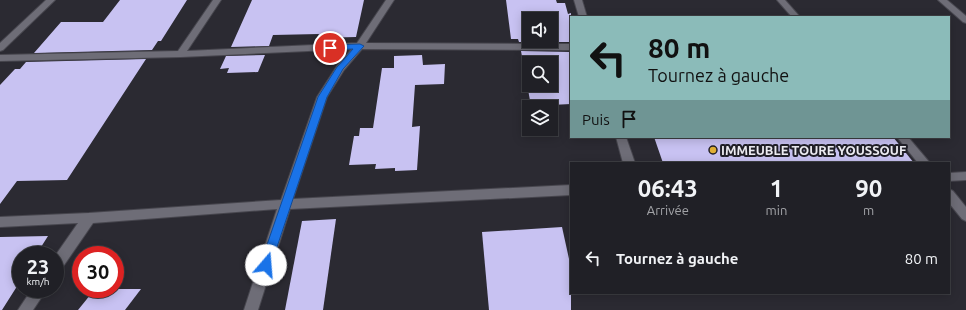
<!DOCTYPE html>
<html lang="fr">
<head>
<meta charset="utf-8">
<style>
	:root { --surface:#202026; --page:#2d2d32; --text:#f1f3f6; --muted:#a2a3a7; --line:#3d3e43 }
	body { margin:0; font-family:Ubuntu,sans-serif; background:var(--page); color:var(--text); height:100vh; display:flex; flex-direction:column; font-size:15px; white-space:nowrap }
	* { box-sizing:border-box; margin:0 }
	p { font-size:13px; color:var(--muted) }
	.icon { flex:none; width:22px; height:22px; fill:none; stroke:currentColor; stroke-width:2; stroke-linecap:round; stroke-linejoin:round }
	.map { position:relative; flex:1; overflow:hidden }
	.details { position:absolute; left:570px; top:162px; width:380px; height:132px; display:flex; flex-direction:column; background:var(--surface); border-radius:0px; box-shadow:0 2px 10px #0003,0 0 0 1px var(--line) }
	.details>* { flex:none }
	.top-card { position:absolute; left:570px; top:16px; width:380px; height:122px; border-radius:0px; box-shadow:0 2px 10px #0003,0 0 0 1px var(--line); background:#8bbbb9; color:#111; overflow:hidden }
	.controls { position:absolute; left:522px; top:12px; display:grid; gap:8px }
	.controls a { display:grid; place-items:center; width:36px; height:36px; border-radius:0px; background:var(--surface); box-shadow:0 2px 10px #0003,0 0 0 1px var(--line); font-size:20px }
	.speed { position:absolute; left:12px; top:246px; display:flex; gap:8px; font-size:20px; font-weight:700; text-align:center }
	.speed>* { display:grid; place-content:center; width:52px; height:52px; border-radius:50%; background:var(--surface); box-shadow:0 2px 10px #0003,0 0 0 1px var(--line); line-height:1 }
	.speed small { font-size:10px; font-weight:400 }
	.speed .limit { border:6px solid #d22; background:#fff; color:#111 }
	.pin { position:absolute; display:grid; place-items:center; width:34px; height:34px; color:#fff; margin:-17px; border:2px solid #fff; border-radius:50%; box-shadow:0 1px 4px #0007 }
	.me { position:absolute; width:44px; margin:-22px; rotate:18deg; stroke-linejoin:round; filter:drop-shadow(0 0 3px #0008) }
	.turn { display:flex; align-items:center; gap:14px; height:84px; padding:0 12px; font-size:18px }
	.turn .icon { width:52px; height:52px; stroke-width:2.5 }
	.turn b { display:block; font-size:28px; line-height:34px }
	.then { display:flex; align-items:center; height:38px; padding:0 12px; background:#0003; gap:8px; font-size:15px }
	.eta { display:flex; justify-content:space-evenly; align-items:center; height:68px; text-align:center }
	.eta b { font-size:24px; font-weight:700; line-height:28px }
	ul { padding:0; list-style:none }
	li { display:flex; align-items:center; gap:12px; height:56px; padding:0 12px }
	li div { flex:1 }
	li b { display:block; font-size:15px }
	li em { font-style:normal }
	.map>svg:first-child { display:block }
	.building { fill:#c8c2f2; fill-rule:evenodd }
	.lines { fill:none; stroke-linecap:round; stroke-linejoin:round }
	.minor-casing { stroke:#47464e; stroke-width:2 }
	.minor { fill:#6e6d77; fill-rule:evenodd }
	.route { fill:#1a73e8; stroke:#114b97 }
	.poi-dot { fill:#e0b034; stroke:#212028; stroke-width:1.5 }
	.labels { text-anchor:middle; stroke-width:4; stroke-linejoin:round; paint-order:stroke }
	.poi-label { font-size:13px; font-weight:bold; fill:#edecf2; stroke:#212028; text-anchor:start }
</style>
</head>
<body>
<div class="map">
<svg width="966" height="310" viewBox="0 0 966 310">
	<rect width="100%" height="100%" fill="#2b2a32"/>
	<g class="building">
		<path d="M120 0H187L161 41H158L152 50 34 53 61 22H103Z"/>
		<path d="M252 0H364L356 37 317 38 319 34 273 35 269 46 231 47Z"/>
		<path d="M506 0H556L557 3H565L568 14 571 13V42H519L518 39H511ZM529 19H551V41H529Z"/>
		<path d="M521 51 571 52V104L531 106ZM529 63H551V85H529Z"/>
		<path d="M265 55 258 72 227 73 229 68 220 69 226 56Z"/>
		<path d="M422 55 423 65 445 64 444 84 415 85 412 127 420 126 417 170 395 171V168L375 169 376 164 349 165 354 136H359L360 128H373L382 68H394V56Z"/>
		<path d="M146 59 67 180 17 181 0 204V85L15 69H20L26 62Z"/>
		<path d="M654 137H893L914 163H663Z"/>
		<path d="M336 219 323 310H285L302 221Z"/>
		<path d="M562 227 571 268V310H489L482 232Z"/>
		<path d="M48 236 36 255H21V280L2 310H0V237Z"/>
		<path d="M95 289H141L125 310H78Z"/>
	</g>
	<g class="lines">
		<g class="minor-casing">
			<g id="minor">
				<path d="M46 0H55L3 50 0 51V43Z"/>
				<path d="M213 0H221L187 51 357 43 386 0H394L366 43 571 44V50L362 49 344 70 327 97 293 199 571 185V195L290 209 258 310H244L277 209 93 223 60 271 55 273V256L78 223 0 227V217L89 213 281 200 317 97 337 66 352 49 181 57 0 61V55L178 51Z"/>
				<path d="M574 0H582L587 17H579Z"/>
				<path d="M777 0H785L800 17H792Z"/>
				<path d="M938 0H947L966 16V23L963 22Z"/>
				<path d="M616 137H626L635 163H623Z"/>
				<path d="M897 137H908L930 163H918Z"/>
				<path d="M966 172V180L949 181V173Z"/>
				<path d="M949 189 953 191 966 207V221L962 219 949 203Z"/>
				<path d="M32 289H47L33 310H18Z"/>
			</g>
		</g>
		<use href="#minor" class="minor"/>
	</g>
	<path class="route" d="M360 44 364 46 343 69 327 97 270 268 266 269 262 268 260 265 318 97 337 67 353 49 330 50 326 48 330 45Z"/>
	<circle class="poi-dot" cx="713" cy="150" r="4"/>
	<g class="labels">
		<g class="poi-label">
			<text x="721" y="155">IMMEUBLE TOURE YOUSSOUF</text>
		</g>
	</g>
</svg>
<div class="controls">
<a><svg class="icon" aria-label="sound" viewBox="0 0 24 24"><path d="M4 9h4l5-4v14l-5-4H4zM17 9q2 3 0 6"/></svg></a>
<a><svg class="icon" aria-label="search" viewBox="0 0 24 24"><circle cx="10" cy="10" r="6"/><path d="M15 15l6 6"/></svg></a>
<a><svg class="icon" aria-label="layers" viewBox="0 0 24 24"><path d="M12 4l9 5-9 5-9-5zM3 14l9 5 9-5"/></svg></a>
</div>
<div class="speed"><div>23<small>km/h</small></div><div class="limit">30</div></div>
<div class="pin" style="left:330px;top:48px;background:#d93025"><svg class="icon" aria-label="arrive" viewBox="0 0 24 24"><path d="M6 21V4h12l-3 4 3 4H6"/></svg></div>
<svg class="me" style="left:266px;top:265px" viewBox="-20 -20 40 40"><circle r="19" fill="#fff"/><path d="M0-13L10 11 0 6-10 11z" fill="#1a73e8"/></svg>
<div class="top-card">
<div class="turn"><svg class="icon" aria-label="left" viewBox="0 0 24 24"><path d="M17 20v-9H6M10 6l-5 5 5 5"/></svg><div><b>80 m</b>Tournez à gauche</div></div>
<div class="then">Puis<svg class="icon" aria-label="arrive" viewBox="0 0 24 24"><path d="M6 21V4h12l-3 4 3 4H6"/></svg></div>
</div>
<section class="details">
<div class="eta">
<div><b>06:43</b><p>Arrivée</p></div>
<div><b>1</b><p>min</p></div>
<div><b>90</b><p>m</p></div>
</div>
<ul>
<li><svg class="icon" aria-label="left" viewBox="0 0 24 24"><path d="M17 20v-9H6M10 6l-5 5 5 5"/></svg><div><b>Tournez à gauche</b></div><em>80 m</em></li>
</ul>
</section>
</div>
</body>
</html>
